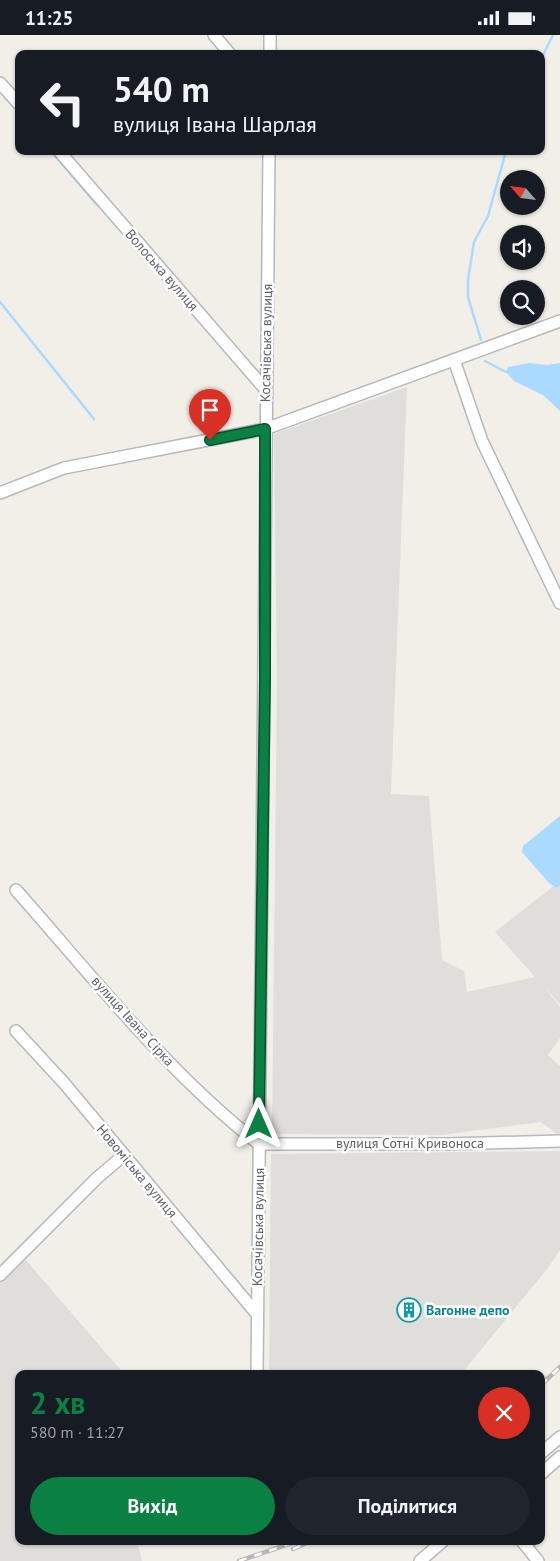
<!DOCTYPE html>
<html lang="uk">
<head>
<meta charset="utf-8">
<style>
	:root { --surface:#171b24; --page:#20242c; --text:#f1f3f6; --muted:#9ea1a6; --accent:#0b8043 }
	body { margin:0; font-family:"PT Sans",sans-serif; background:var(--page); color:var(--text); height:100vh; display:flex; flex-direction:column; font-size:19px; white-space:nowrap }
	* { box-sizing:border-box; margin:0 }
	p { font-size:16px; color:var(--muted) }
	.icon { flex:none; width:28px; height:28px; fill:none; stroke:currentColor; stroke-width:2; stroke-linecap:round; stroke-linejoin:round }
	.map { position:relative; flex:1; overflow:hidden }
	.sheet { position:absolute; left:15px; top:1335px; width:530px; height:175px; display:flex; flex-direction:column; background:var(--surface); border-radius:10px; box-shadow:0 1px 4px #0004 }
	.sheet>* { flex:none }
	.hud { position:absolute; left:15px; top:15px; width:530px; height:105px; border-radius:10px; box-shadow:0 1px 4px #0004; background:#171b24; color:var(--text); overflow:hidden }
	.needle { width:32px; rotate:298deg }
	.fabs { position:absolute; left:500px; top:135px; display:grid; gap:10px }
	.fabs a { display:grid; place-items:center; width:45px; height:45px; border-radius:50%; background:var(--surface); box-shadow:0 1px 4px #0004; font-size:25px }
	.pin { position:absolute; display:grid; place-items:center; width:42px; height:42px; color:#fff; margin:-51px -21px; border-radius:50% 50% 50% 0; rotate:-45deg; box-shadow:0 0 5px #0007 }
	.pin .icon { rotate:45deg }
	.me { position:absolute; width:55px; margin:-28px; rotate:0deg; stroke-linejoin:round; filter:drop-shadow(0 0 4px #0008) }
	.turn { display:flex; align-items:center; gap:18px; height:105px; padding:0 15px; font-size:22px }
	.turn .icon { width:65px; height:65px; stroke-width:2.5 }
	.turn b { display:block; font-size:35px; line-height:42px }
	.round { display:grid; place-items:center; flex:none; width:52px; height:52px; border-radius:26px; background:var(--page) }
	.summary { display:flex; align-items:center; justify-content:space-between; height:85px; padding:0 15px }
	h1 { font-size:30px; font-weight:700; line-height:38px; color:var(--accent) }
	.primary-button { display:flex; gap:10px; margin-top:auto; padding:10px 15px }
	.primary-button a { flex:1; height:58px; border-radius:30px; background:var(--accent); color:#fff; font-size:20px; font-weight:700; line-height:58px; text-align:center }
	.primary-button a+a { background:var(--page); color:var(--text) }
	.status { display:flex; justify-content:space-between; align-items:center; height:35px; padding:0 25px; background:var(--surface); direction:ltr }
	.status svg { height:14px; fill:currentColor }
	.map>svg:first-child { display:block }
	.industrial { fill:#e0deda }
	.water { fill:#aadaff }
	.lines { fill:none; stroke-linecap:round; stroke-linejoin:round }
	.stream { stroke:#aadaff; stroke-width:2.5 }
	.minor-casing { stroke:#b5b8bc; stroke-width:14 }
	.minor { stroke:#fff; stroke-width:11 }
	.rail-casing { stroke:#b6b7b8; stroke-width:4.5 }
	.rail { stroke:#fff; stroke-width:2.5; stroke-dasharray:8; stroke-linecap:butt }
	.route-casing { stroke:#07532c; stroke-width:12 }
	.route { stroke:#0b8043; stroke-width:9 }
	.labels { text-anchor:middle; stroke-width:5; stroke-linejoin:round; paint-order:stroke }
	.street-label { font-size:14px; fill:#5f6368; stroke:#fff }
	.culture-label { font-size:14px; font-weight:bold; fill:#0d838f; stroke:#fff; text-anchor:start }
</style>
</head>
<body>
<div class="status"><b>11:25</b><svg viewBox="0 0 49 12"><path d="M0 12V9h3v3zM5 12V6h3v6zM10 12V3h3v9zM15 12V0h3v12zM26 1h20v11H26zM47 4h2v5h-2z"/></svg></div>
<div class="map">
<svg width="560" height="1526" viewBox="0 0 560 1526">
	<rect width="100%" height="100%" fill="#f1efe8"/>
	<g class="industrial">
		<path d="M407 352 391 759 429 761 442 925 464 936 467 957 535 942 495 897 560 846V969L544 952 560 972V1003L548 1020 560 1031V1101L541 1087 442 1100 272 1099 277 650 274 399Z"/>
		<path d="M560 1116V1215L548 1233 461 1339H269L271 1119Z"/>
		<path d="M24 1223 124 1339H19V1506H137L142 1526H0V1247Z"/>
	</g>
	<g class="water">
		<path d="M529 328 547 330 560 328V376L543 360 514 346 506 337 508 332Z"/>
		<path d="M560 781V850L557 853 549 848 522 817 523 811Z"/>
	</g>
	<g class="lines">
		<g class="stream">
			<path d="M541 24 553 0"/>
			<path d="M5 62 19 78"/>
			<path d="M51 116 97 170"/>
			<path d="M0 267 94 384"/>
			<path d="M481 305 468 262V245L474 207 488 181 506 116"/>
			<path d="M485 326 506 337"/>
		</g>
		<g class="minor-casing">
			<g id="minor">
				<path d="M214 0 230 19"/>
				<path d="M270 19V0"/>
				<path d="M0 48 19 69"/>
				<path d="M59 116 265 354"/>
				<path d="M454 325 482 406 560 568"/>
				<path d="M0 458 64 433 265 394 560 286"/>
				<path d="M16 855C92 941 168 1038 259 1109"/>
				<path d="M16 996 64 1048 256 1278"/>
				<path d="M259 1109H448L560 1106"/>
				<path d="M0 1240 97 1143 124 1120"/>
				<path d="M257 1339 269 116"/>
				<path d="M541 1418 560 1402"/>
				<path d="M541 1439 560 1422"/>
				<path d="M522 1506 538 1526"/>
				<path d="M420 1526 443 1506"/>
			</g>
		</g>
		<use href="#minor" class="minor"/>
		<g class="rail-casing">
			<g id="rail">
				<path d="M541 1350 560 1332"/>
				<path d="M293 1514 311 1506"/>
				<path d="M239 1526 298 1506"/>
			</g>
		</g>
		<use href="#rail" class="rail"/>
	</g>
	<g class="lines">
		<g class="route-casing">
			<path id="route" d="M210 405 265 394V643L259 1089"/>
		</g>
		<use href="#route" class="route"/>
	</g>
	<defs>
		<g id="building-ring" transform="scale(1.25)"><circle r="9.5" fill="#fff" stroke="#0f9aa8" stroke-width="1.5"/><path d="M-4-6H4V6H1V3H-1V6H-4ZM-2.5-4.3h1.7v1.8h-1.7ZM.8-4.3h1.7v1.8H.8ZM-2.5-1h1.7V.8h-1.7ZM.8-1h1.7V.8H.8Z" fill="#0f9aa8"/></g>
	</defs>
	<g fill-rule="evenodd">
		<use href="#building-ring" x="409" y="1275"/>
	</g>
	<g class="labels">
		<g class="street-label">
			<text transform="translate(162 235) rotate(49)" y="5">Волоська вулиця</text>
			<text transform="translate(266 308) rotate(-89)" y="5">Косачівська вулиця</text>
			<text transform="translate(133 986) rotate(48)" y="5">вулиця Івана Сірка</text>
			<text x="410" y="1113">вулиця Сотні Кривоноса</text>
			<text transform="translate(137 1136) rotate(50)" y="5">Новоміська вулиця</text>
			<text transform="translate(258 1192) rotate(-89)" y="5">Косачівська вулиця</text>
		</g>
		<g class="culture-label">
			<text x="426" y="1280">Вагонне депо</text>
		</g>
	</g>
</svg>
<div class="fabs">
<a><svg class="needle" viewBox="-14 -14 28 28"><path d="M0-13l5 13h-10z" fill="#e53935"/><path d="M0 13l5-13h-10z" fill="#9ea1a6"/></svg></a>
<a><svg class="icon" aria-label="sound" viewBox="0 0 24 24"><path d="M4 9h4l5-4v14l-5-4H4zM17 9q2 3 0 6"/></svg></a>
<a><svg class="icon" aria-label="search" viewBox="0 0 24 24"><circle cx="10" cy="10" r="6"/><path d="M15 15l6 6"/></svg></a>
</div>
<div class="pin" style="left:210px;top:405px;background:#d93025"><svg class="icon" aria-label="arrive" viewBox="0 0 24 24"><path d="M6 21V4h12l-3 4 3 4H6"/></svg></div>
<svg class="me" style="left:259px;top:1089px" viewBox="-20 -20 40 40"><path d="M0-17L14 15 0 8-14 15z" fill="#0b8043" stroke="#fff" stroke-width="4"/></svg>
<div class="hud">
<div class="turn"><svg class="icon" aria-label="left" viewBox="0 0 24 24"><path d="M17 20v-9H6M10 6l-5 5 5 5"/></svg><div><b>540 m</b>вулиця Івана Шарлая</div></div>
</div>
<section class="sheet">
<div class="summary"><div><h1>2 хв</h1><p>580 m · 11:27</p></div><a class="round" style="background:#d93025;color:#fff"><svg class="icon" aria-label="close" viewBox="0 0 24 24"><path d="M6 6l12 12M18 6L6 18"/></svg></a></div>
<div class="primary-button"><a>Вихід</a><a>Поділитися</a></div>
</section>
</div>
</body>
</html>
